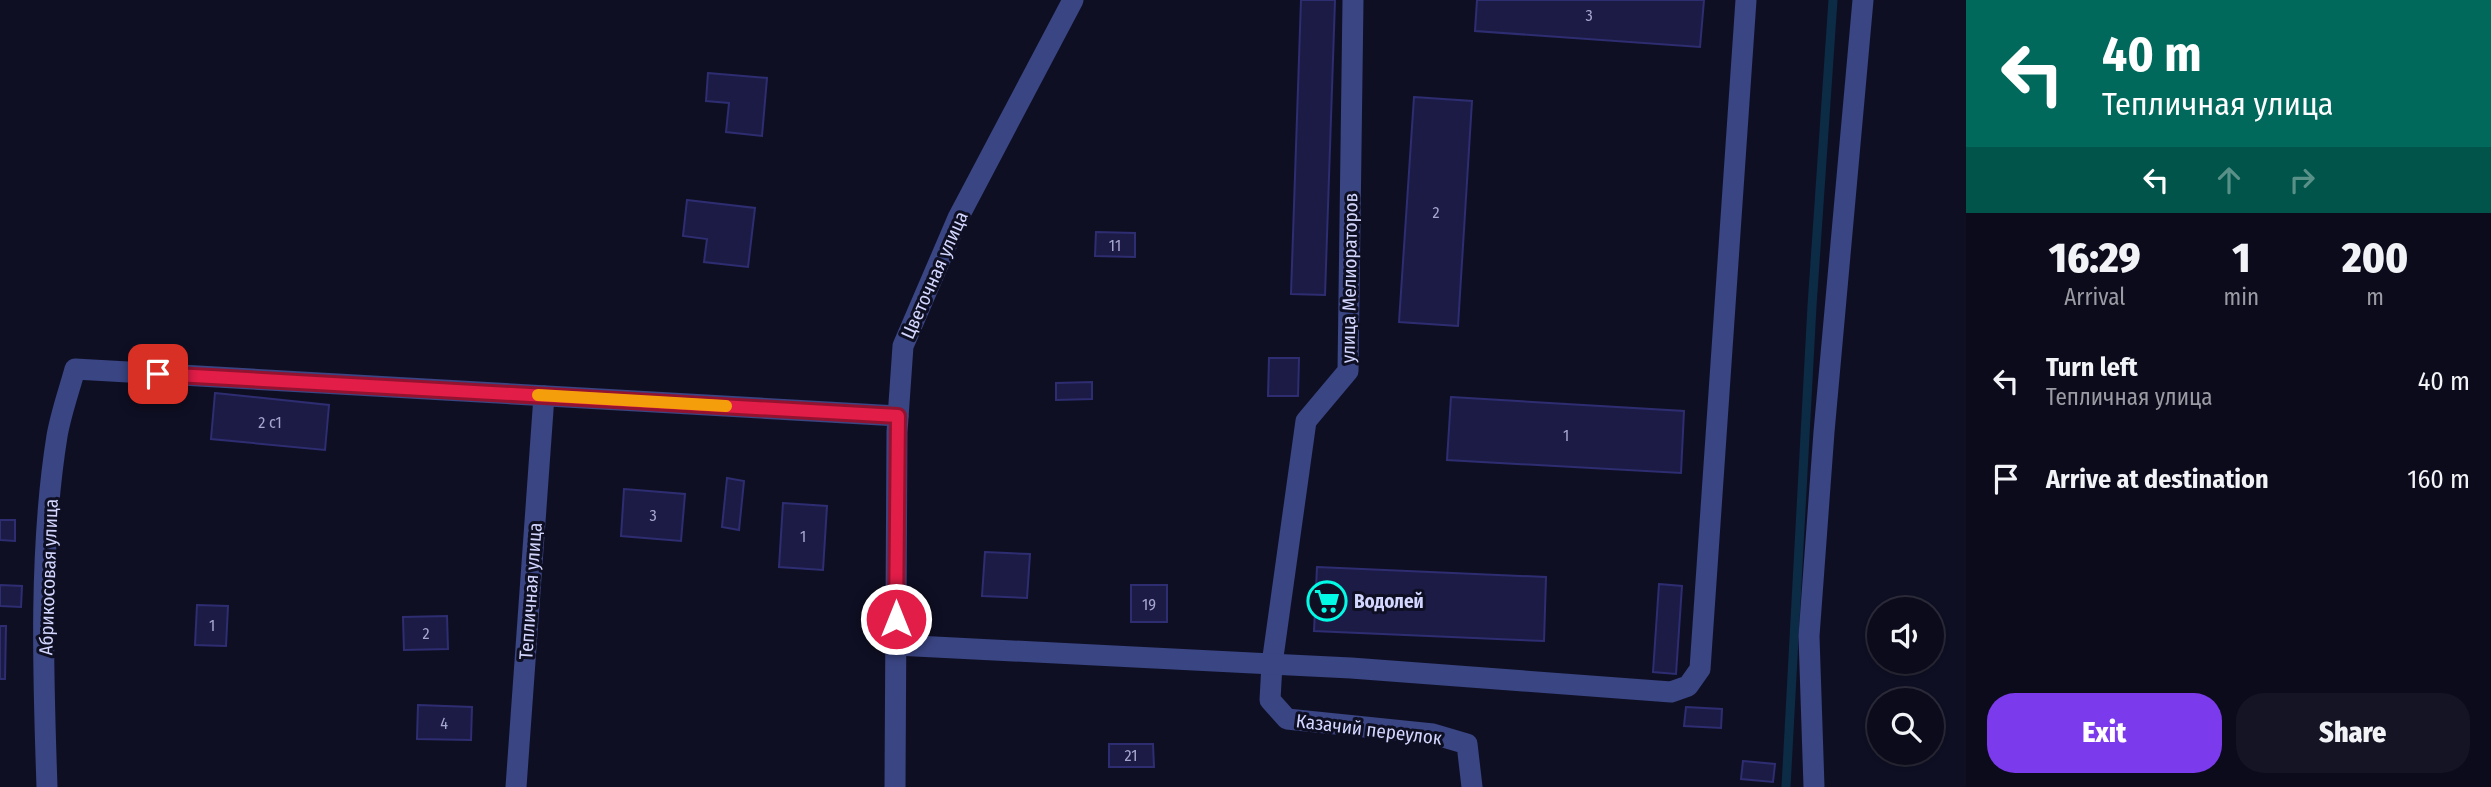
<!DOCTYPE html>
<html lang="en">
<head>
<meta charset="utf-8">
<style>
	:root { --surface:#0b0b1b; --page:#141424; --text:#f1f3f6; --muted:#9a9ba3; --line:#2b2b3a; --accent:#7c3aed }
	body { margin:0; font-family:"Fira Sans Condensed",sans-serif; background:var(--page); color:var(--text); height:100vh; display:flex; flex-direction:column; font-size:26px; white-space:nowrap }
	* { box-sizing:border-box; margin:0 }
	p { font-size:23px; color:var(--muted) }
	.icon { flex:none; width:38px; height:38px; fill:none; stroke:currentColor; stroke-width:2; stroke-linecap:round; stroke-linejoin:round }
	.map { position:relative; flex:1; overflow:hidden }
	.drawer { display:flex; flex-direction:column; background:var(--surface); width:525px }
	.drawer>* { flex:none }
	.banner { background:#00695c; color:#fff; overflow:hidden }
	.controls { position:absolute; left:1867px; top:597px; display:grid; gap:14px }
	.controls a { display:grid; place-items:center; width:77px; height:77px; border-radius:50%; background:var(--surface); box-shadow:0 2px 5px #0004,0 0 0 2px var(--line); font-size:35px }
	.pin { position:absolute; display:grid; place-items:center; width:60px; height:60px; color:#fff; margin:-30px; border-radius:14px; box-shadow:0 4px 10px #0006 }
	.me { position:absolute; width:77px; margin:-38px; rotate:0deg; stroke-linejoin:round; filter:drop-shadow(0 0 5px #0008) }
	.turn { display:flex; align-items:center; gap:24px; height:147px; padding:0 21px; font-size:32px }
	.turn .icon { width:91px; height:91px; stroke-width:2.5 }
	.turn b { display:block; font-size:49px; line-height:60px }
	.lanes { display:flex; align-items:center; height:66px; padding:0 21px; background:#0003; justify-content:center; gap:35px; direction:ltr }
	.lanes .off { opacity:.35 }
	.eta { display:flex; justify-content:space-evenly; align-items:center; height:119px; text-align:center }
	.eta b { font-size:42px; font-weight:800; line-height:49px }
	.cta { display:flex; gap:14px; margin-top:auto; padding:14px 21px }
	.cta a { flex:1; height:80px; border-radius:28px; background:var(--accent); color:#fff; font-size:28px; font-weight:800; line-height:80px; text-align:center }
	.cta a+a { background:var(--page); color:var(--text) }
	ul { padding:0; list-style:none }
	li { display:flex; align-items:center; gap:21px; height:98px; padding:0 21px }
	li div { flex:1 }
	li b { display:block; font-size:26px }
	li em { font-style:normal }
	main { display:flex; flex:1; min-height:0 }
	.map>svg:first-child { display:block }
	.lines { fill:none; stroke-linecap:round; stroke-linejoin:round }
	.stream { stroke:#0c2c46; stroke-width:9 }
	.building { fill:#1c1b45; stroke:#2e2d71; stroke-width:2 }
	.minor { stroke:#3a4583; stroke-width:21 }
	.route-casing { stroke:#92132f; stroke-width:18 }
	.route { stroke:#e11d48; stroke-width:12 }
	.slow { stroke:#f59e0b; stroke-width:12 }
	.labels { text-anchor:middle; stroke-width:6; stroke-linejoin:round; paint-order:stroke }
	.number-label { font-size:16px; fill:#a5a7d0 }
	.street-label { font-size:19px; fill:#d3d6fe; stroke:#0f0f24 }
	.poi-label { font-size:19px; font-weight:bold; fill:#d3d6fe; stroke:#0f0f24; text-anchor:start }
</style>
</head>
<body>
<main>
<div class="map">
<svg width="1966" height="787" viewBox="0 0 1966 787">
	<rect width="100%" height="100%" fill="#0f0f24"/>
	<g class="lines">
		<path class="stream" d="M1786 787 1812 306 1833 0"/>
	</g>
	<g class="building">
		<path d="M1301 0H1335L1325 295 1291 294Z"/>
		<path d="M1477 0H1704L1700 47 1475 31Z"/>
		<path d="M708 73 767 78 762 136 726 132 729 103 706 101Z"/>
		<path d="M1414 97 1472 101 1458 326 1399 322Z"/>
		<path d="M687 200 755 208 748 267 704 262 707 239 683 236Z"/>
		<path d="M1096 232 1135 233V257L1095 256Z"/>
		<path d="M1269 358H1299L1298 396H1268Z"/>
		<path d="M1092 382V399L1056 400V383Z"/>
		<path d="M215 393 329 405 325 450 211 439Z"/>
		<path d="M1451 397 1684 411 1681 473 1447 460Z"/>
		<path d="M727 478 744 481 739 530 722 527Z"/>
		<path d="M624 489 685 494 681 541 621 536Z"/>
		<path d="M783 503 827 506 823 570 779 567Z"/>
		<path d="M0 520H15V541L0 540Z"/>
		<path d="M985 552 1030 554 1027 598 982 596Z"/>
		<path d="M1317 567 1546 577 1544 641 1314 631Z"/>
		<path d="M1659 584 1682 586 1676 674 1653 672Z"/>
		<path d="M0 585 22 586 21 607 0 606Z"/>
		<rect x="1131" y="585" width="36" height="37"/>
		<path d="M197 605 228 606 226 646 195 645Z"/>
		<path d="M447 616 448 649 404 650 403 617Z"/>
		<path d="M0 626H6L5 679H0Z"/>
		<path d="M418 705 472 707 471 740 417 739Z"/>
		<path d="M1686 707 1722 709 1721 728 1684 726Z"/>
		<path d="M1109 744H1153L1154 767H1109Z"/>
		<path d="M1743 761 1775 764 1773 782 1741 779Z"/>
	</g>
	<g class="lines">
		<g class="minor">
			<path d="M1353 0 1348 371 1306 421 1272 664 1270 700 1287 719 1433 734 1467 744 1472 787"/>
			<path d="M896 645 1351 668 1671 692 1688 686 1700 669 1746 0"/>
			<path d="M47 787C43 673 39 548 57 436 61 413 69 391 75 369L898 416"/>
			<path d="M516 787 544 396"/>
			<path d="M895 787 897 432 903 346 958 218 1073 0"/>
			<path d="M1814 787 1809 636 1824 432 1863 0"/>
		</g>
	</g>
	<g class="lines">
		<g class="route-casing">
			<path id="route" d="M158 374 898 416 896 619"/>
		</g>
		<use href="#route" class="route"/>
		<path class="slow" d="M538 395 726 406"/>
	</g>
	<defs>
		<g id="supermarket-ring" transform="scale(2.0125)"><circle r="9.5" fill="#0f0f24" stroke="#03fae5" stroke-width="1.5"/><path d="M-6-5.5h2.5l.6 2H6L4.5 2H-2.5L-4.4-4H-6ZM-1.5 3.2a1.3 1.3 0 1 0 .1 0ZM3 3.2a1.3 1.3 0 1 0 .1 0Z" fill="#03fae5"/></g>
	</defs>
	<g fill-rule="evenodd">
		<use href="#supermarket-ring" x="1327" y="601"/>
	</g>
	<g class="labels">
		<g class="number-label">
			<text x="1589" y="21">3</text>
			<text x="1436" y="218">2</text>
			<text x="1115" y="251">11</text>
			<text x="270" y="428">2 с1</text>
			<text x="1566" y="441">1</text>
			<text x="653" y="521">3</text>
			<text x="803" y="542">1</text>
			<text x="1149" y="610">19</text>
			<text x="212" y="631">1</text>
			<text x="426" y="639">2</text>
			<text x="444" y="729">4</text>
			<text x="1131" y="761">21</text>
		</g>
		<g class="street-label">
			<text transform="translate(934 275) rotate(-66)" y="7">Цветочная улица</text>
			<text transform="translate(1349 278) rotate(-89)" y="7">улица Мелиораторов</text>
			<text transform="translate(48 577) rotate(-88)" y="7">Абрикосовая улица</text>
			<text transform="translate(530 591) rotate(-86)" y="7">Тепличная улица</text>
			<text transform="translate(1369 729) rotate(7)" y="7">Казачий переулок</text>
		</g>
		<g class="poi-label">
			<text x="1354" y="608">Водолей</text>
		</g>
	</g>
</svg>
<div class="controls">
<a><svg class="icon" aria-label="sound" viewBox="0 0 24 24"><path d="M4 9h4l5-4v14l-5-4H4zM17 9q2 3 0 6"/></svg></a>
<a><svg class="icon" aria-label="search" viewBox="0 0 24 24"><circle cx="10" cy="10" r="6"/><path d="M15 15l6 6"/></svg></a>
</div>
<div class="pin" style="left:158px;top:374px;background:#d93025"><svg class="icon" aria-label="arrive" viewBox="0 0 24 24"><path d="M6 21V4h12l-3 4 3 4H6"/></svg></div>
<svg class="me" style="left:896px;top:619px" viewBox="-20 -20 40 40"><circle r="17" fill="#e11d48" stroke="#fff" stroke-width="3"/><path d="M0-11L8 9 0 5-8 9z" fill="#fff"/></svg>
</div>
<section class="drawer">
<div class="banner">
<div class="turn"><svg class="icon" aria-label="left" viewBox="0 0 24 24"><path d="M17 20v-9H6M10 6l-5 5 5 5"/></svg><div><b>40 m</b>Тепличная улица</div></div>
<div class="lanes"><svg class="icon" aria-label="left" viewBox="0 0 24 24"><path d="M17 20v-9H6M10 6l-5 5 5 5"/></svg><svg class="icon off" aria-label="ahead" viewBox="0 0 24 24"><path d="M12 20V5M6 11l6-6 6 6"/></svg><svg class="icon off" aria-label="right" viewBox="0 0 24 24"><path d="M7 20v-9h11M14 6l5 5-5 5"/></svg></div>
</div>
<div class="eta">
<div><b>16:29</b><p>Arrival</p></div>
<div><b>1</b><p>min</p></div>
<div><b>200</b><p>m</p></div>
</div>
<ul>
<li><svg class="icon" aria-label="left" viewBox="0 0 24 24"><path d="M17 20v-9H6M10 6l-5 5 5 5"/></svg><div><b>Turn left</b><p>Тепличная улица</p></div><em>40 m</em></li>
<li><svg class="icon" aria-label="arrive" viewBox="0 0 24 24"><path d="M6 21V4h12l-3 4 3 4H6"/></svg><div><b>Arrive at destination</b></div><em>160 m</em></li>
</ul>
<div class="cta"><a>Exit</a><a>Share</a></div>
</section>
</main>
</body>
</html>
